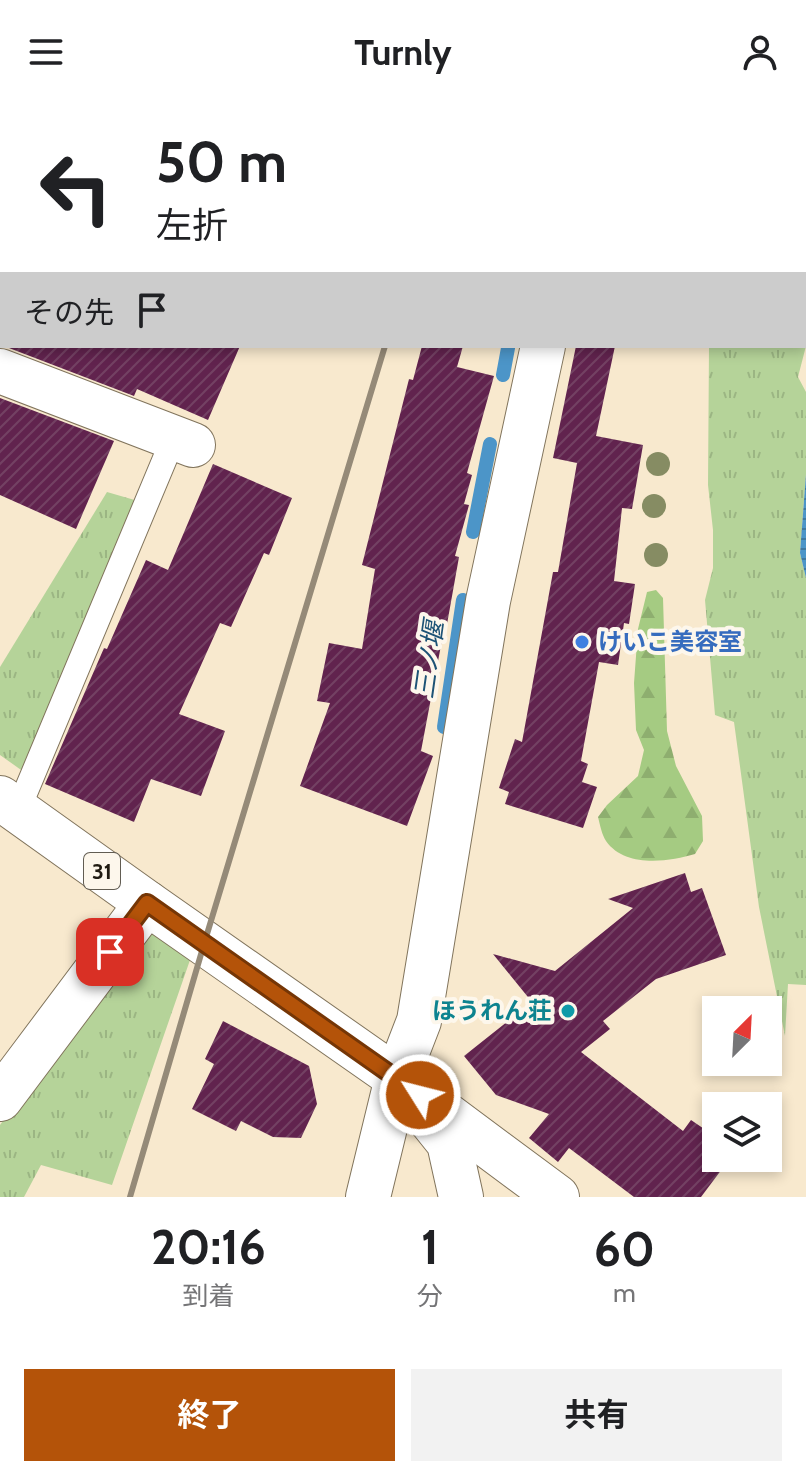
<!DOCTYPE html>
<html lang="ja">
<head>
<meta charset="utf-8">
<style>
	:root { --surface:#fff; --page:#f2f2f2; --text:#202124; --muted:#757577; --accent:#b45309 }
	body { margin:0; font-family:Cabin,"Noto Sans JP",sans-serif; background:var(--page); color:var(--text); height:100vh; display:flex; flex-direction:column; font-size:30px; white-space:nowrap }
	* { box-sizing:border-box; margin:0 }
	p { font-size:26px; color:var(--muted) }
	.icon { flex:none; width:44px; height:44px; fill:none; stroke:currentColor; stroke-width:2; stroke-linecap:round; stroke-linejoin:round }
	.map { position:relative; height:1093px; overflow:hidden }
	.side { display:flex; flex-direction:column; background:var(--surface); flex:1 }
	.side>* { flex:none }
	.banner { position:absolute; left:0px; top:0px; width:806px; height:244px; box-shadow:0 4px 12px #0003; background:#fff; color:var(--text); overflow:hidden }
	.needle { width:52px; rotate:24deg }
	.fabs { position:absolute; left:702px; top:892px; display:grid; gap:16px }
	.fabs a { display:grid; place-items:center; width:80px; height:80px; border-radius:0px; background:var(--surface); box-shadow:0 4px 12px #0003; font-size:40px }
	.pin { position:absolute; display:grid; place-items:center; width:68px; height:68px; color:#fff; margin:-34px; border-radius:16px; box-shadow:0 4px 12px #0006 }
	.me { position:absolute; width:88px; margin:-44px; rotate:306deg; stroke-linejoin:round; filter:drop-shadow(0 0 6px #0008) }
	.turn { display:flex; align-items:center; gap:28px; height:168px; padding:0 24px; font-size:36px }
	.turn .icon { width:104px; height:104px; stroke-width:2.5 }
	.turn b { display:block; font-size:56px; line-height:68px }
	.then { display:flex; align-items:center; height:76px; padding:0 24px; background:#0003; gap:16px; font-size:30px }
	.eta { display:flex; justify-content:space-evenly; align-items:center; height:136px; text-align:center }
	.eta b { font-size:48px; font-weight:700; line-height:56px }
	.primary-button { display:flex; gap:16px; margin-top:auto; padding:16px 24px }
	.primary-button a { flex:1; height:92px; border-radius:0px; background:var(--accent); color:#fff; font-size:32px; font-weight:700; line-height:92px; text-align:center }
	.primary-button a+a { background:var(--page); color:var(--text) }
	header { display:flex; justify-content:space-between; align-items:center; height:104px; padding:0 24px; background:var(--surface); font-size:36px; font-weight:700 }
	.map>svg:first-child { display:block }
	.grass { fill:url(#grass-tufts) }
	.forest { fill:url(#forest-firs) }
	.water { fill:url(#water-rules) }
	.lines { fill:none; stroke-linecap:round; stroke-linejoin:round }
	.stream { stroke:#4c95c8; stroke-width:14 }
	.building { fill:url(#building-hatch) }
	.service-casing { stroke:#81745c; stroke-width:26 }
	.minor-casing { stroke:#81745c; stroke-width:46 }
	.primary-casing { stroke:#81745c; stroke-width:46 }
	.service { stroke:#fff; stroke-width:24 }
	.minor { stroke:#fff; stroke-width:44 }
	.primary { stroke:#fff; stroke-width:44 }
	.rail { stroke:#958a78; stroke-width:6 }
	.tree { fill:#868c63 }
	.route-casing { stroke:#753606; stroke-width:20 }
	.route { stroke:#b45309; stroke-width:14 }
	.shop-dot { fill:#3f7fe0; stroke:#fdf7ec; stroke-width:3 }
	.culture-dot { fill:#0f9aa8; stroke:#fdf7ec; stroke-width:3 }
	.labels { text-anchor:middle; stroke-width:8; stroke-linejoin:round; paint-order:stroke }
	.shield { fill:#fdf7ec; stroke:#625d53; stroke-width:2 }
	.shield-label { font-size:22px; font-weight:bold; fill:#201b12 }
	.shop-label { font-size:24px; font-weight:bold; fill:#366cbe; stroke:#fdf7ec; text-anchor:start }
	.culture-label { font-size:24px; font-weight:bold; fill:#0d838f; stroke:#fdf7ec; text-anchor:end }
	.water-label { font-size:26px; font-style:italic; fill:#1d5376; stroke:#fdf7ec }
</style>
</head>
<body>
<header><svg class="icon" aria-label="menu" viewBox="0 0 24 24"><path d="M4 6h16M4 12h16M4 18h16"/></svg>Turnly<svg class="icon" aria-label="person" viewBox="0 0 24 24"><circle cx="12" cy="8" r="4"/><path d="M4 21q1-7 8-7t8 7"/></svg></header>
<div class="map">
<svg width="806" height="1093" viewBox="0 0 806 1093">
	<defs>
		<pattern id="grass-tufts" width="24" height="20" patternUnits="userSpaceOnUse" patternTransform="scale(2)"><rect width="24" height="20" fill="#b5d399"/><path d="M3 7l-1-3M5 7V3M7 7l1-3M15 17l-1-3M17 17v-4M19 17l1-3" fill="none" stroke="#9bb583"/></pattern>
		<pattern id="forest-firs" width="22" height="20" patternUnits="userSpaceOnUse" patternTransform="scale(2)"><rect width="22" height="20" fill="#a5cb82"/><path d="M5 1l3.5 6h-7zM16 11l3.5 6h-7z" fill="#8eae6f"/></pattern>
		<pattern id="water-rules" width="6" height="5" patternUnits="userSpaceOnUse" patternTransform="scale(2)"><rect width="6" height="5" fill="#4c95c8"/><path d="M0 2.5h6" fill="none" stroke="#3f79a1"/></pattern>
		<pattern id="building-hatch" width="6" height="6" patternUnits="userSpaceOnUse" patternTransform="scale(2)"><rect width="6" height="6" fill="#61234e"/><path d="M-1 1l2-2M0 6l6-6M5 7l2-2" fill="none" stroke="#734163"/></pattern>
	</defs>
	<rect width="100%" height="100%" fill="#f8e9ce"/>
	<g class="grass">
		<path d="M757 0H806V242L798 273 806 288V370L800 449 806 474V881L788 880 785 932 759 803 734 618 715 611 705 496 713 464V426L708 381 709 242H804V2H758Z"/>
		<path d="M107 388 138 397 24 668 0 651V563Z"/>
		<path d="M144 823 190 856 112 1081 41 1061 24 1093H0V1021Z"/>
	</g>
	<path class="forest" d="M656 486 663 494 667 627 676 662 702 712 703 737 695 750C668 758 625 764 606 737 602 731 600 721 598 713L607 701 638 672 644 646 636 626 634 579 638 525 647 488Z"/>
	<path class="water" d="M806 370V474L800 449Z"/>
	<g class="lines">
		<g class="stream">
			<path d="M503 271 508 244"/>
			<path d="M473 428 490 340"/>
			<path d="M444 623 463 496"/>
		</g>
	</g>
	<g class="building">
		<path d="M0 242H240L208 316 137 285 134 292 9 244Z"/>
		<path d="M422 242H463L457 263 494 272 467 369 472 371 464 400 469 401 455 452 459 453 444 537 442 536 421 647 433 652 407 722 300 682 330 599 317 597 329 539 362 545 375 465 362 461 409 275 413 276Z"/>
		<path d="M576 242H615L596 332 643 341 632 405 622 404 614 477 635 480 629 520 624 519 618 561 599 558 581 657 588 660 582 678 597 683 583 724 505 700 509 688 499 684 515 635 522 638 553 468H558L577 359 553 354Z"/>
		<path d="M0 294 114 337 76 425 0 391Z"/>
		<path d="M213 360 292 394 269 451 264 449 231 523 220 519 179 610 225 627 201 692 151 675 134 718 45 680 104 544 107 545 146 456 168 466Z"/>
		<path d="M685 769 691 788 702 784 726 851 656 875 603 917 610 925 581 948 683 1027 691 1016 716 1033V1055L725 1061 701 1093H634L569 1044 558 1058 529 1034 549 1010 496 991 464 952 532 898 493 850 555 867 633 804 608 795Z"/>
		<path d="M223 917 309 962 317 1000 301 1034 273 1033 241 1017 236 1027 192 1005 214 960 205 955Z"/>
	</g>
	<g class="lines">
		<g class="service-casing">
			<path id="service" d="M18 706 174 333"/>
		</g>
		<g class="minor-casing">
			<g id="minor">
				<path d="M620 2 621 0"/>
				<path d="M0 42 2 43"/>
				<path d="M0 267 193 341"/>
				<path d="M397 974 419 917 488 497 543 242"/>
				<path d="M397 974 557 1093"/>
				<path d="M0 995 147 799"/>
				<path d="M421 1004 449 1039 461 1093"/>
			</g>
		</g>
		<g class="primary-casing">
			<path id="primary" d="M0 694 147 799 397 974 368 1093"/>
		</g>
		<use href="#service" class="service"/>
		<use href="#minor" class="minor"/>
		<use href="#primary" class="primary"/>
		<g class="rail">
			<path d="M458 2 459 0"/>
			<path d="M130 1093 204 840 385 242"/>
		</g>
	</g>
	<g class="tree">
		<circle cx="658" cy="360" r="12"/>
		<circle cx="654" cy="402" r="12"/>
		<circle cx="656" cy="451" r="12"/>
	</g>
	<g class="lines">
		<g class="route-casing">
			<path id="route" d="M110 848 147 799 420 991"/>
		</g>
		<use href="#route" class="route"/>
	</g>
	<circle class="shop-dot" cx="582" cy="538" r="8"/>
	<circle class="culture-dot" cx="568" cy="907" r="8"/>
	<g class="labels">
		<rect class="shield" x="84" y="749" width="36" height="36" rx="6"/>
		<g class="shield-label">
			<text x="102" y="775">31</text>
		</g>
		<g class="shop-label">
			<text x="598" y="546">けいこ美容室</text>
		</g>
		<g class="culture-label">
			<text x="552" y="915">ほうれん荘</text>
		</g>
		<g class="water-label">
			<text transform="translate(429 556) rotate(-82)" y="9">三ノ堰</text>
		</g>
	</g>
</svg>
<div class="fabs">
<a><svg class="needle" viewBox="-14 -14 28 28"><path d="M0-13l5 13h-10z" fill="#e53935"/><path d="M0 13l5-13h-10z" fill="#757577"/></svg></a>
<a><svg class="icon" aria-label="layers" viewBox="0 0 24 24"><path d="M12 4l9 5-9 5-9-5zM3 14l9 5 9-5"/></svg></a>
</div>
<div class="pin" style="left:110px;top:848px;background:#d93025"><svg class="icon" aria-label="arrive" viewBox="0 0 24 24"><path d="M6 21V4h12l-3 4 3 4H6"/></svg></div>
<svg class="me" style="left:420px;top:991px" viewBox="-20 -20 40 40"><circle r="17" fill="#b45309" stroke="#fff" stroke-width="3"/><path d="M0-11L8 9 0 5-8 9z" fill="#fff"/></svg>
<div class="banner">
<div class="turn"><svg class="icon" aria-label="left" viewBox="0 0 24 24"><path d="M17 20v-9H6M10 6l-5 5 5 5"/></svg><div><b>50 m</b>左折</div></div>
<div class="then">その先<svg class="icon" aria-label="arrive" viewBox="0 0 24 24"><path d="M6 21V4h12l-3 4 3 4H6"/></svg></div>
</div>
</div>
<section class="side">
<div class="eta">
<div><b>20:16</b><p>到着</p></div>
<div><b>1</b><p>分</p></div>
<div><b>60</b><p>m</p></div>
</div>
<div class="primary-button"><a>終了</a><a>共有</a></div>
</section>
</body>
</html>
